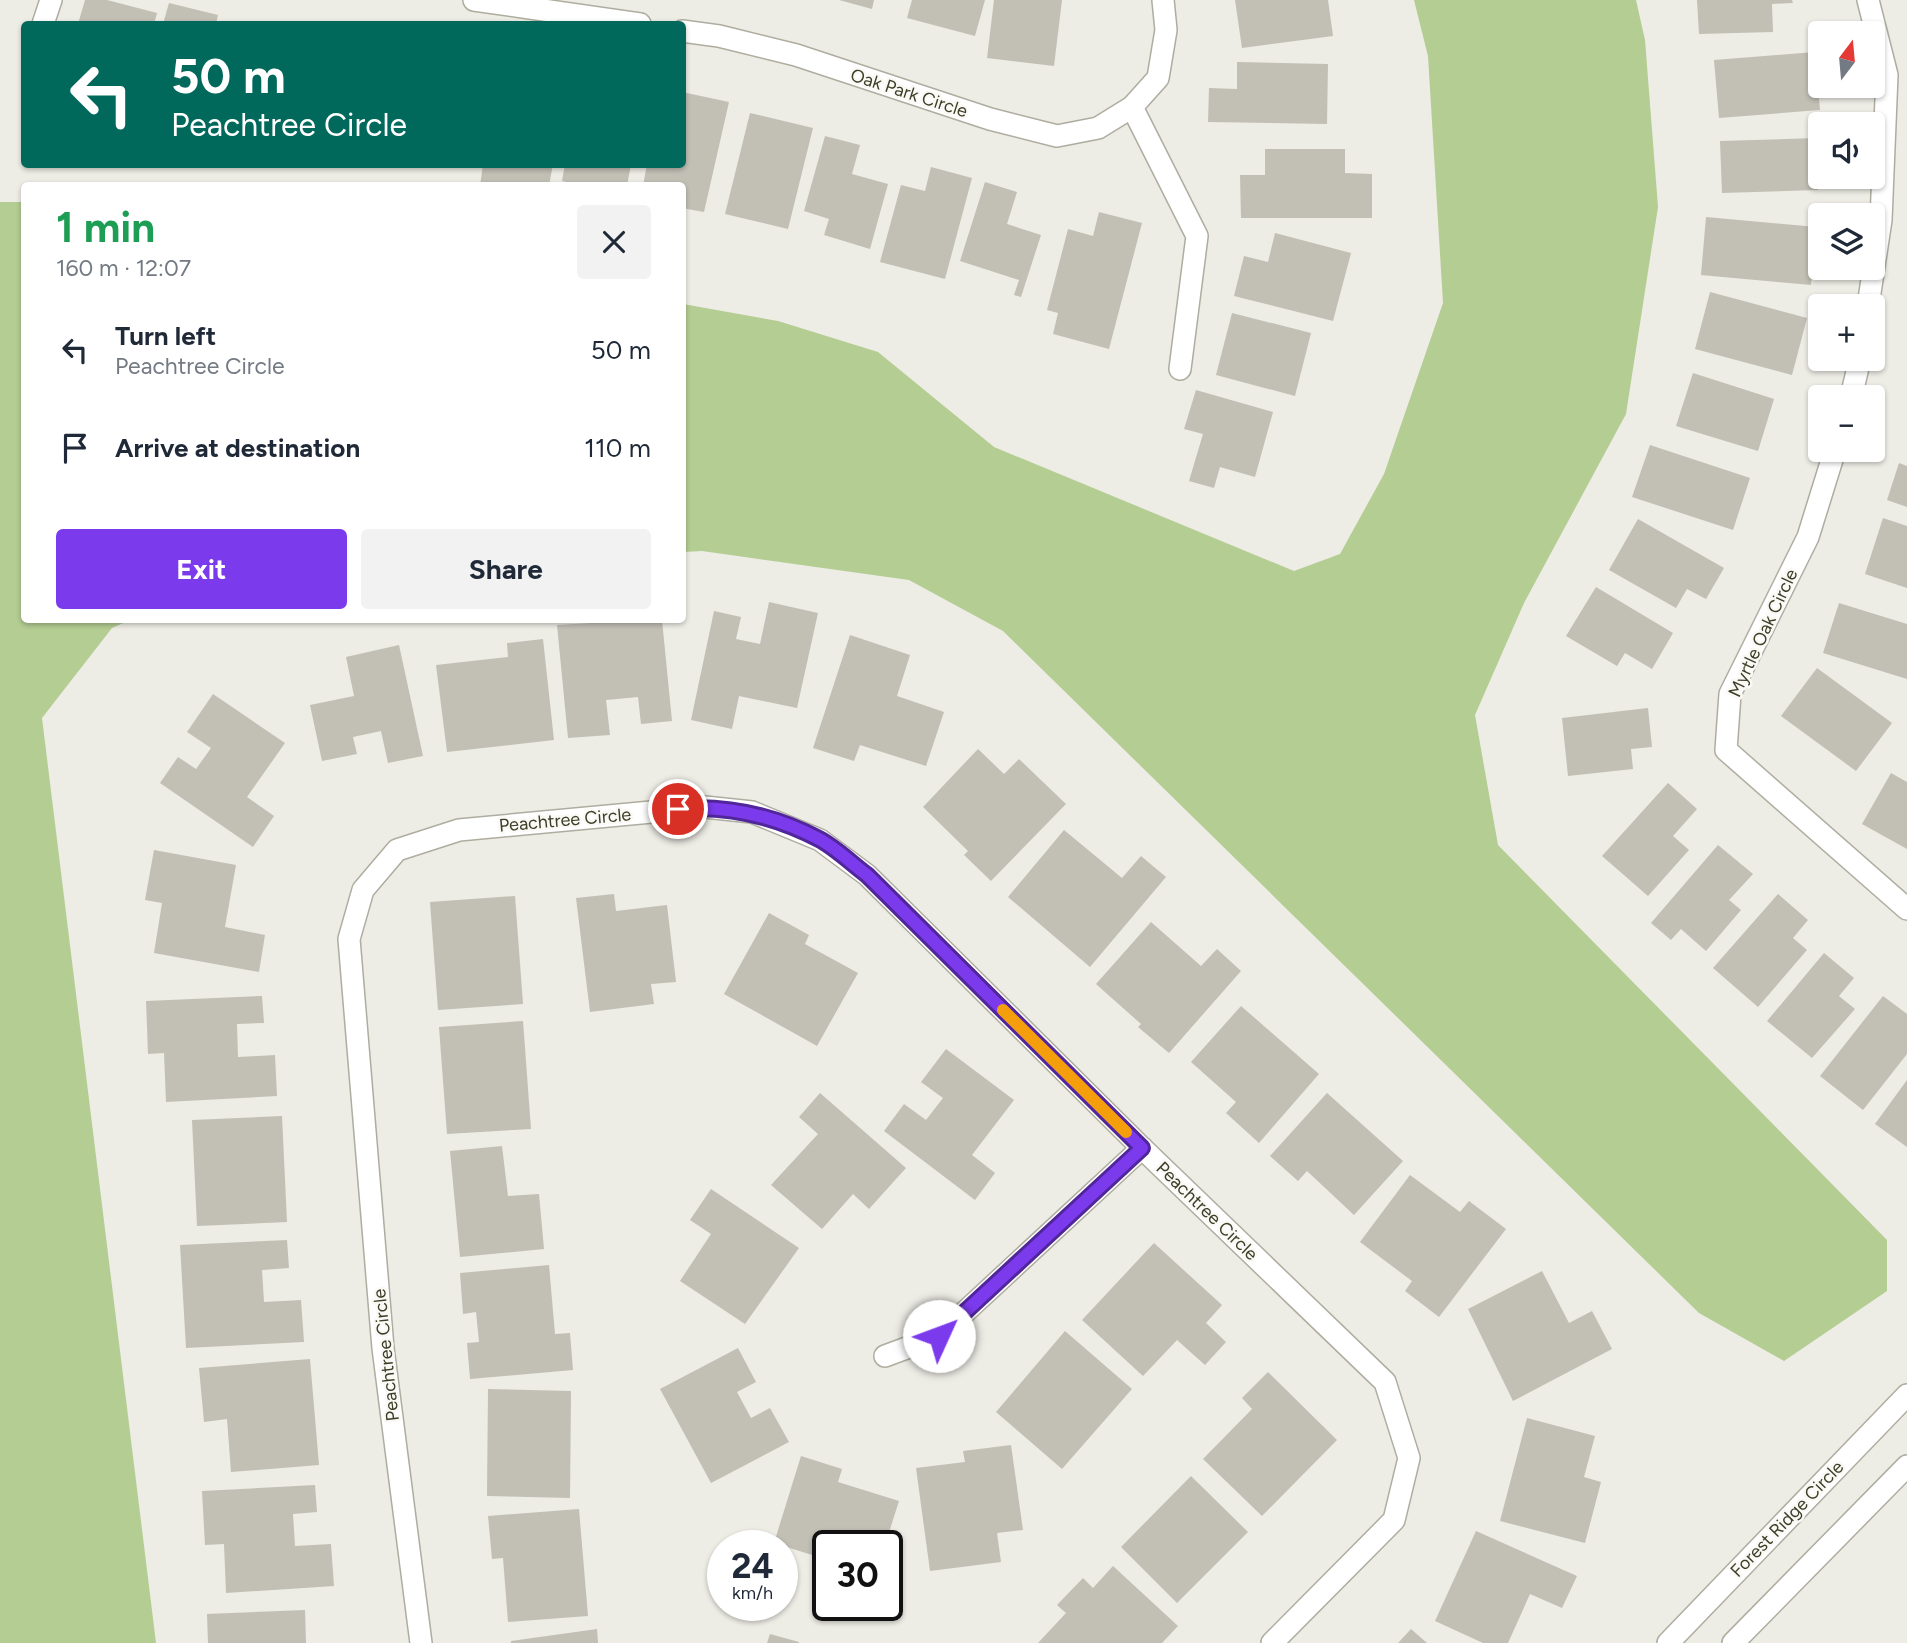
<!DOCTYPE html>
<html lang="en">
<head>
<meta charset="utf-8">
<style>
	:root { --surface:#fff; --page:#f2f2f3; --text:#1f2937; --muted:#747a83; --accent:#7c3aed }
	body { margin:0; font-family:Figtree,sans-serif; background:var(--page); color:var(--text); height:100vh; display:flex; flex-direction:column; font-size:26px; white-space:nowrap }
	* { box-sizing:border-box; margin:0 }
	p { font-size:23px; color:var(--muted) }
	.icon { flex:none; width:38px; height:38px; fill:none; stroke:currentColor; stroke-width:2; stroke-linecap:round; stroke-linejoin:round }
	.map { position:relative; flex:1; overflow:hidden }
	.sheet { position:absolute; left:21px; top:182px; width:665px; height:441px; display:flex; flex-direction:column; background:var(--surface); border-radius:7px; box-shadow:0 2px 5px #0004 }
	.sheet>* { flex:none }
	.top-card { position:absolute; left:21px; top:21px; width:665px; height:147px; border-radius:7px; box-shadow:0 2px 5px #0004; background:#00695c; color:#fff; overflow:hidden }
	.needle { width:46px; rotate:16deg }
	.buttons { position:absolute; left:1808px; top:21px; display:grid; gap:14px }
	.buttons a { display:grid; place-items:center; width:77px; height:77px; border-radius:7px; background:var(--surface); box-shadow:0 2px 5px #0004; font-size:35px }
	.speed { position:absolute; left:707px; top:1530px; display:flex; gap:14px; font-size:35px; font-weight:700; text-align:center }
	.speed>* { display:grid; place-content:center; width:91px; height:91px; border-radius:50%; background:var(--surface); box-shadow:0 2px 5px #0004; line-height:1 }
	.speed small { font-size:18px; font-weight:400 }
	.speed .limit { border:4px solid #111; border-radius:10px; background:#fff; color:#111 }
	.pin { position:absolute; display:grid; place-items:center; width:60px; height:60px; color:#fff; margin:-30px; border:4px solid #fff; border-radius:50%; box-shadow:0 2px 7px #0007 }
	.me { position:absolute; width:77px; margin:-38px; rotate:47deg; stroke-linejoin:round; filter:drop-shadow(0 0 5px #0008) }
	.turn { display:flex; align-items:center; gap:24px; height:147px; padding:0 35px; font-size:32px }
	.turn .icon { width:91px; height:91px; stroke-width:2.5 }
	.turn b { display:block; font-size:49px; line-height:60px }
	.round { display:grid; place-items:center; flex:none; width:74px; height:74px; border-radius:7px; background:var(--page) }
	.summary { display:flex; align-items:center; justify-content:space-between; height:119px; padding:0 35px }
	h1 { font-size:42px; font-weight:700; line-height:52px; color:#1e9e55 }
	.button { display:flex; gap:14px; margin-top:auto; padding:14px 35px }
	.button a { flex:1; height:80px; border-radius:7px; background:var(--accent); color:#fff; font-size:28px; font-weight:700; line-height:80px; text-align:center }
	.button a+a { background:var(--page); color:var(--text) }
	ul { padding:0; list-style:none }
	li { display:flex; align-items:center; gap:21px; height:98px; padding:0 35px }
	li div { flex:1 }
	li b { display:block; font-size:26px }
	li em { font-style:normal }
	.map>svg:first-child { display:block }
	.water { fill:#b4cd93 }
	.building { fill:#c2c0b5 }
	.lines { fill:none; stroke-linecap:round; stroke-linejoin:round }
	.minor-casing { stroke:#aeada0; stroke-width:24 }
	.minor { stroke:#fff; stroke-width:21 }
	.route-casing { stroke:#51269a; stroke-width:18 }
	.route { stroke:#7c3aed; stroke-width:12 }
	.slow { stroke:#f59e0b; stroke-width:12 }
	.labels { text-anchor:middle; stroke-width:5; stroke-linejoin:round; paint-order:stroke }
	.street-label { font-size:18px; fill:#3d3e26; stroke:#faf9f6 }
</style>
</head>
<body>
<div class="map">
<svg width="1907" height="1643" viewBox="0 0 1907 1643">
	<rect width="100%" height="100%" fill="#edece5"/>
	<g class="water">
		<path d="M1414 0H1636L1645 40 1658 207 1626 414 1524 603 1475 715 1498 845 1887 1240V1291L1784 1361 1699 1313 1003 631 909 580 702 551 683 552V304L778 321 878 352 994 447 1294 571 1340 554 1384 474 1443 303 1428 56Z"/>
		<path d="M0 202H24V620H130L112 628 42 718 156 1643H0Z"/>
	</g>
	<g class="building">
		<path d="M85 0H107L157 13 154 24H78Z"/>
		<path d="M839 0H874L872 9Z"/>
		<path d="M912 0H985L975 36 907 18Z"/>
		<path d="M994 0H1062L1054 66 987 58Z"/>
		<path d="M1235 0H1328L1333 36 1242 48Z"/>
		<path d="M1697 0H1792L1793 3 1772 4 1773 32 1699 34Z"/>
		<path d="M169 3 218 15 216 24H163Z"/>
		<path d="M1815 52 1820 110 1719 118 1714 60Z"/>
		<path d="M1237 62 1328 64 1327 124 1208 122 1209 88 1237 89Z"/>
		<path d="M682 92 729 102 704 212 682 208V186H643L647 164H682Z"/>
		<path d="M750 113 813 128 788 229 725 214Z"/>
		<path d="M825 136 860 145 852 174 888 184 870 249 824 235 829 219 804 211Z"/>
		<path d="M1816 138 1818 190 1722 193 1720 141Z"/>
		<path d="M1265 149H1345V173L1372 174V218H1241L1240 175H1265Z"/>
		<path d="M483 164H553L549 186H480Z"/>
		<path d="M565 164H631L627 186H585L562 181Z"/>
		<path d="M931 167 972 178 945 279 880 262 901 185 925 191Z"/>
		<path d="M985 182 1017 192 1007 224 1041 235 1021 297 1014 295 1019 280 960 261Z"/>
		<path d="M1099 212 1142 223 1109 349 1053 334 1058 313 1047 310 1068 229 1093 236Z"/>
		<path d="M1706 217 1816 227 1811 285 1701 275Z"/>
		<path d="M1275 233 1351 253 1333 321 1234 296 1244 256 1268 262Z"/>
		<path d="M1710 292 1807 318 1792 375 1695 349Z"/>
		<path d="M1232 313 1311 333 1295 396 1216 375Z"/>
		<path d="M1693 373 1774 399 1758 451 1676 426Z"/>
		<path d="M1196 390 1273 412 1255 477 1220 467 1214 488 1189 481 1203 434 1184 429Z"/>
		<path d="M1650 445 1750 478 1733 530 1632 497Z"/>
		<path d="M1899 463 1907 466V507L1887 500Z"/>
		<path d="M1883 518 1907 526V588L1865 574Z"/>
		<path d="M1638 519 1724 568 1706 599 1687 589 1676 608 1609 570Z"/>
		<path d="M1596 587 1673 633 1652 669 1625 653 1617 666 1566 636Z"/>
		<path d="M769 602 818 613 797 708 739 696 732 729 691 720 714 611 741 617 736 639 760 644Z"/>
		<path d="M1839 603 1907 624V679L1823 653Z"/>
		<path d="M591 620H662L672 721 641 724 638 697 606 700 610 735 568 738 557 625 591 623Z"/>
		<path d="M850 635 910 655 897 696 944 712 926 766 860 745 854 761 813 748Z"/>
		<path d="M543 639 554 740 447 752 436 665 508 657 507 643Z"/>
		<path d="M399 645 423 756 388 763 381 731 353 737 357 754 322 761 310 705 354 696 346 657Z"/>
		<path d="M1817 668 1892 723 1856 771 1781 716Z"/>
		<path d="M213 694 285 743 247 797 274 816 253 847 160 783 178 757 196 769 211 748 187 732Z"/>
		<path d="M1648 708 1652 747 1631 749 1633 769 1568 776 1562 718Z"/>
		<path d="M978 749 1004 774 1019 759 1066 804 991 881 964 855 968 851 923 807Z"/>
		<path d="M1891 773 1907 782V849L1862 824Z"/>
		<path d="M1668 783 1697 809 1673 836 1689 850 1648 896 1602 856Z"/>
		<path d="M1064 830 1122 878 1141 856 1166 877 1090 967 1008 897Z"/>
		<path d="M1718 845 1753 874 1729 900 1741 910 1706 951 1681 929 1671 940 1651 923Z"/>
		<path d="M154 850 236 865 225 927 265 935 259 972 154 953 162 903 145 900Z"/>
		<path d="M614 894 616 911 667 905 676 982 651 984 654 1004 590 1012 576 898Z"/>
		<path d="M1778 894 1808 920 1793 938 1807 950 1758 1007 1713 968Z"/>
		<path d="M515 896 523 1004 438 1010 430 902Z"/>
		<path d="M769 913 809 935 805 944 858 973 817 1046 724 994Z"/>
		<path d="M1151 922 1201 966 1217 949 1241 971 1169 1053 1138 1027 1141 1024 1096 984Z"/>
		<path d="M1824 953 1854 978 1839 996 1855 1009 1812 1058 1767 1021Z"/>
		<path d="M262 996 264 1023 237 1024 238 1057 275 1055 277 1096 166 1102 164 1053 148 1054 146 1001Z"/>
		<path d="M1883 996 1907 1014V1054L1863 1110 1820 1076Z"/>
		<path d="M1241 1006 1319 1074 1259 1143 1226 1113 1236 1102 1191 1062Z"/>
		<path d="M523 1021 531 1129 447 1134 439 1027Z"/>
		<path d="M946 1049 1014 1100 972 1155 995 1173 975 1200 884 1131 904 1104 926 1120 943 1098 921 1082Z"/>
		<path d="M1907 1080V1147L1875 1124Z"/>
		<path d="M820 1093 906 1168 869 1209 853 1194 822 1229 771 1185 818 1134 799 1117Z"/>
		<path d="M1327 1093 1403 1161 1354 1215 1307 1171 1298 1181 1270 1156Z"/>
		<path d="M282 1116 287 1222 197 1226 192 1120Z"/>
		<path d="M502 1146 508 1196 539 1194 544 1249 460 1257 450 1151Z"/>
		<path d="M1410 1175 1460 1212 1469 1201 1506 1229 1439 1317 1405 1291 1412 1281 1360 1242Z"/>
		<path d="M711 1189 799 1248 745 1324 680 1281 711 1234 690 1220Z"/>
		<path d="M287 1240 289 1268 262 1270 264 1302 301 1300 304 1342 186 1348 180 1245Z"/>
		<path d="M1154 1243 1222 1305 1206 1323 1226 1342 1205 1365 1177 1340 1143 1376 1082 1320Z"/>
		<path d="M549 1265 555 1334 570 1333 573 1370 470 1379 467 1343 479 1342 476 1312 463 1314 460 1273Z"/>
		<path d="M1542 1271 1569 1323 1592 1311 1612 1349 1513 1401 1468 1309Z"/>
		<path d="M1065 1331 1132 1389 1062 1469 996 1412Z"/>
		<path d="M738 1348 756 1382 737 1392 751 1418 770 1408 789 1442 711 1483 660 1389Z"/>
		<path d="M310 1359 319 1465 231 1472 227 1419 204 1422 199 1368Z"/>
		<path d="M1268 1372 1337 1440 1262 1516 1203 1459 1252 1409 1242 1398Z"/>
		<path d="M488 1389 571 1391 570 1498 487 1496Z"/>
		<path d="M1527 1418 1595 1436 1584 1477 1601 1482 1585 1543 1500 1521Z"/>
		<path d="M1011 1445 1023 1530 997 1533 1001 1562 930 1571 916 1468 965 1462 963 1451Z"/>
		<path d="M801 1456 842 1469 838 1482 899 1501 885 1545H828V1560L774 1543Z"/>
		<path d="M1191 1476 1248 1532 1177 1603 1121 1547Z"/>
		<path d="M315 1485 317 1512 293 1514 295 1546 331 1544 334 1586 226 1593 224 1544 205 1545 202 1491Z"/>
		<path d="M579 1509 588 1616 508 1622 503 1558 492 1559 488 1516Z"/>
		<path d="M1476 1531 1577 1576 1562 1608 1530 1594 1508 1643H1483L1435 1621Z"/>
		<path d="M1113 1566 1178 1626 1162 1643H1038L1066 1613 1057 1605 1083 1578 1093 1588Z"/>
		<path d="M305 1610 306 1643H208L207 1614Z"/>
		<path d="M597 1629 598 1643H511V1641Z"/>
		<path d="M1411 1629 1427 1643H1398Z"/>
		<path d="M770 1634 799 1642V1643H767Z"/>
	</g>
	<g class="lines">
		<g class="minor-casing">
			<g id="minor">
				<path d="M474 0 640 24"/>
				<path d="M1163 0 1166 30 1158 78 1132 107 1197 236 1180 369"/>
				<path d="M43 24 51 0"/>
				<path d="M682 31 719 36 796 55 990 119 1057 136 1098 128 1132 107"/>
				<path d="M1868 306 1881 220 1887 75 1868 0"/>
				<path d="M1851 397 1860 359"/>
				<path d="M1835 450 1808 537 1730 694 1726 750 1907 909"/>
				<path d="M885 1356 939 1336 1142 1148"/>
				<path d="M421 1643 383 1348 349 939 363 890 397 850 459 830 705 807 752 812 820 840 867 875 1142 1148 1385 1382 1409 1458 1394 1520 1272 1643"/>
				<path d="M1668 1643 1907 1395"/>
				<path d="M1733 1643 1907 1466"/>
			</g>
		</g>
		<use href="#minor" class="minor"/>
	</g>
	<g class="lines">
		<g class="route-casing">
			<path id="route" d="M678 809C727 805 775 816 819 839 836 848 851 863 867 875L1142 1148 939 1336"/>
		</g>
		<use href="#route" class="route"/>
		<path class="slow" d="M1003 1010 1126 1132"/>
	</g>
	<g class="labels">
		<g class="street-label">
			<text transform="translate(909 93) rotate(18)" y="6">Oak Park Circle</text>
			<text transform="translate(1763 633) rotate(-65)" y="6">Myrtle Oak Circle</text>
			<text transform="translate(565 820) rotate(-5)" y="6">Peachtree Circle</text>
			<text transform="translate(1207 1211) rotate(44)" y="6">Peachtree Circle</text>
			<text transform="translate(386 1355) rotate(-96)" y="6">Peachtree Circle</text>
			<text transform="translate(1787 1519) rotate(-46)" y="6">Forest Ridge Circle</text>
		</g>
	</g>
</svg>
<div class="buttons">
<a><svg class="needle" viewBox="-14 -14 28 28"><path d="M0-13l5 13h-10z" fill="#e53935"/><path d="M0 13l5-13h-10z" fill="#747a83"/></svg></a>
<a><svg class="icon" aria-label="sound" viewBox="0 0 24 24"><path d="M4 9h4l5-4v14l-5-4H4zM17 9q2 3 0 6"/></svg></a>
<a><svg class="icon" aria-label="layers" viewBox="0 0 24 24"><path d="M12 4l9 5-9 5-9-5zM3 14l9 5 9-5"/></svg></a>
<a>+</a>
<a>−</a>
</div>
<div class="speed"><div>24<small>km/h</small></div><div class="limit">30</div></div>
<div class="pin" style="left:678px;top:809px;background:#d93025"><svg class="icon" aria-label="arrive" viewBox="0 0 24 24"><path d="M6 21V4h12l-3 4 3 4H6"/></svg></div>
<svg class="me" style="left:939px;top:1336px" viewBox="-20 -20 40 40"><circle r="19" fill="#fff"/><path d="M0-13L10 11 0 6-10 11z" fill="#7c3aed"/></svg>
<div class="top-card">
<div class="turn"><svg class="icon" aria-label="left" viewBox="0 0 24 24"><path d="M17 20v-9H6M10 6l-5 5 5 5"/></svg><div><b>50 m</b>Peachtree Circle</div></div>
</div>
<section class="sheet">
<div class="summary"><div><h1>1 min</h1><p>160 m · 12:07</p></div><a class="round"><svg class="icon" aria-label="close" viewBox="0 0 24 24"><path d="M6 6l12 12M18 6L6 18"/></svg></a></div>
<ul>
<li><svg class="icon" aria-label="left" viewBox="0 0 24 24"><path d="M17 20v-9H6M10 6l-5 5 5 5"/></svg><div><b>Turn left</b><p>Peachtree Circle</p></div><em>50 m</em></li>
<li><svg class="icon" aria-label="arrive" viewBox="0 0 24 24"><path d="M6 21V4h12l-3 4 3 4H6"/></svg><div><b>Arrive at destination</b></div><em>110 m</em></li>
</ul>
<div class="button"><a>Exit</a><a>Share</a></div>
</section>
</div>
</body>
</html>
